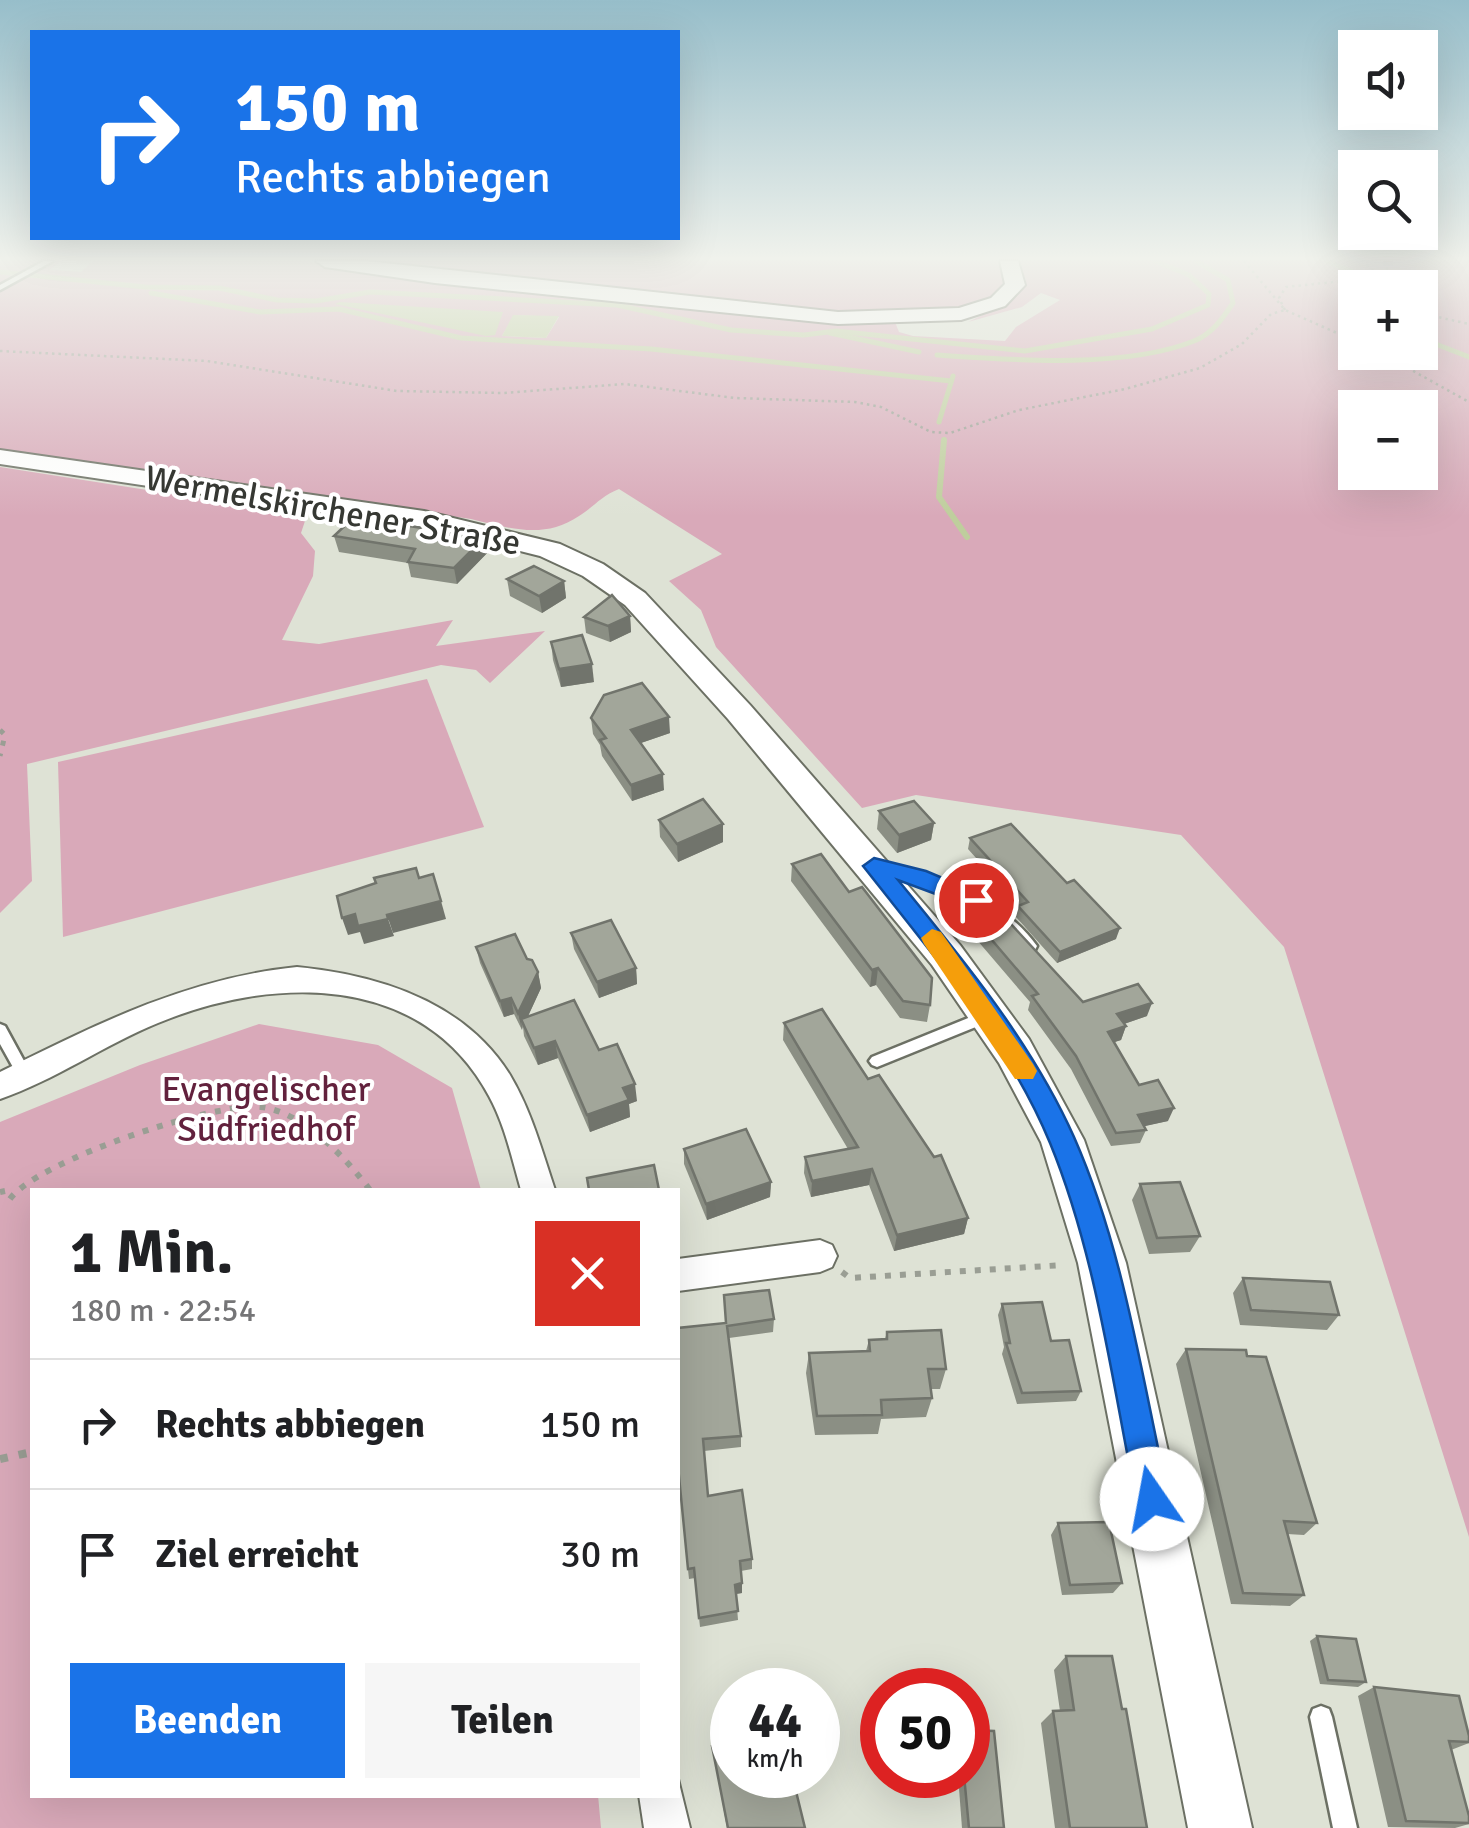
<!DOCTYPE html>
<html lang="de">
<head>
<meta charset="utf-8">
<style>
	:root { --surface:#fff; --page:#f6f6f6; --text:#202124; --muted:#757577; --line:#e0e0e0; --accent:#1a73e8 }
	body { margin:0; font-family:Signika,sans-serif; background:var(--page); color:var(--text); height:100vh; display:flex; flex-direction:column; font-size:38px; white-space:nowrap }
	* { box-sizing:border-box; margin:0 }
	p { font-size:32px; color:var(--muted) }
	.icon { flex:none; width:55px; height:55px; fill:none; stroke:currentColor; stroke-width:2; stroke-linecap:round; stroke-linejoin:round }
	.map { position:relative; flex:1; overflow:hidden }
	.drawer { position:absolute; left:30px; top:1188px; width:650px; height:610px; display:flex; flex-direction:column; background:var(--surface); border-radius:0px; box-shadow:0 10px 40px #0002 }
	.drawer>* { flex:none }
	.banner { position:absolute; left:30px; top:30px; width:650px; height:210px; border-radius:0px; box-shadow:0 10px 40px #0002; background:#1a73e8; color:#fff; overflow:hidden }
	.fabs { position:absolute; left:1338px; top:30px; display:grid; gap:20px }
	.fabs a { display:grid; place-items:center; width:100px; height:100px; border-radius:0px; background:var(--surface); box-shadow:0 10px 40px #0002; font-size:50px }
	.speed { position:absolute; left:710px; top:1668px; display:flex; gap:20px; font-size:50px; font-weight:700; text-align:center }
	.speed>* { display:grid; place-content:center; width:130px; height:130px; border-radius:50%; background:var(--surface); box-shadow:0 10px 40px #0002; line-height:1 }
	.speed small { font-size:25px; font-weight:400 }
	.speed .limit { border:15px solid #d22; background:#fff; color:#111 }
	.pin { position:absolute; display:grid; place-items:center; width:85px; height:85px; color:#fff; margin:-42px; border:5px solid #fff; border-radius:50%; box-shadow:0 2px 10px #0007 }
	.me { position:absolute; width:110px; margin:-55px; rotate:348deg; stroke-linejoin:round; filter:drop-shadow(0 0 8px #0008) }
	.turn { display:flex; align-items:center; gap:35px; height:210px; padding:0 40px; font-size:45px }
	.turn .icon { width:130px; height:130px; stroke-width:2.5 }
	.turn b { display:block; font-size:70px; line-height:85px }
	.round { display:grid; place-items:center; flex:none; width:105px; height:105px; border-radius:0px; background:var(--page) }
	.overview { display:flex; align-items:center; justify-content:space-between; height:170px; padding:0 40px }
	h1 { font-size:60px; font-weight:700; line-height:75px }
	.primary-button { display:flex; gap:20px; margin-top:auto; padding:20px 40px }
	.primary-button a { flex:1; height:115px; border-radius:0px; background:var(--accent); color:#fff; font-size:40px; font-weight:700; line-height:115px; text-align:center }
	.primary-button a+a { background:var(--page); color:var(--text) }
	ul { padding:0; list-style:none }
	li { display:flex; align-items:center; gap:30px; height:130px; padding:0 40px; border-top:2px solid var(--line) }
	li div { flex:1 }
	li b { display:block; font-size:38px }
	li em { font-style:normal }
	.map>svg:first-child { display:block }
	.green { fill:#d9a9b9; fill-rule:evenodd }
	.water { fill:#bfce9d }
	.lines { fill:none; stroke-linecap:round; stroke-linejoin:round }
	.stream-far1 { stroke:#bfce9d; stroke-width:5 }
	.stream { stroke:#bfce9d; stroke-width:6 }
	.service-casing { stroke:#6c7064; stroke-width:5 }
	.minor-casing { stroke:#6c7064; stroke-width:4 }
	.secondary-casing { stroke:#6c7064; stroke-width:4 }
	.path-far3 { stroke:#9a9e94; stroke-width:2.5; stroke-dasharray:2.5 4; stroke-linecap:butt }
	.path-far2 { stroke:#9a9e94; stroke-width:5; stroke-dasharray:5 8; stroke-linecap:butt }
	.path-far1 { stroke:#9a9e94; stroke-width:6; stroke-dasharray:6 9; stroke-linecap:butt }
	.path { stroke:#9a9e94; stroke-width:8; stroke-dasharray:8 11; stroke-linecap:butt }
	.service { fill:#fff; fill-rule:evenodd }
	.minor { fill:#fff; fill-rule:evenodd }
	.secondary { fill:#fff; fill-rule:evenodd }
	.wall { fill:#8b8f84 }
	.shaded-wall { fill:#71746c }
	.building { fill:#a2a69a; stroke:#71746c; stroke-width:2.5 }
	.route { fill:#1a73e8; stroke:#114b97; stroke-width:2.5 }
	.slow { fill:#f59e0b }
	.labels { text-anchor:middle; stroke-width:8; stroke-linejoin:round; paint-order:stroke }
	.street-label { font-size:35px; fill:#363833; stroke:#fff }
	.park-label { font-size:35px; fill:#62213d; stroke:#fff }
</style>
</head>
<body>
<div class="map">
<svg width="1469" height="1828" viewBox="0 0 1469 1828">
	<rect width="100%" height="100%" fill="#dee2d5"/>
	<g class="green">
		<path d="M0 261H62L49 270 81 272 93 261H305L382 273 895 322 899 332 913 336 1005 341 1016 327 1060 300 1041 293 1022 307 968 322 1013 300 1026 280 1017 261H1469V1537L1284 947 1181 835 916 795 862 808 716 647 701 610 669 581 722 554 619 489C601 496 595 506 579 516 544 540 509 528 471 519L0 450ZM1355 288H1420V352H1355ZM514 315 559 317 546 338 502 336ZM1355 408H1420V472H1355Z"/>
		<path d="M346 261H998L1008 278C1001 296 988 301 970 308L835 313Z"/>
		<path d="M0 467 307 515 301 533 315 551 313 576 282 640 319 644 453 620 436 646 545 631 490 683 476 670 441 665 27 764 32 881 0 913Z"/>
		<path d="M427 679 484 827 63 937 58 762Z"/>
		<path d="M259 1024 378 1045 452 1088 481 1190H32V1795H598L601 1828H0V1122L140 1065Z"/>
	</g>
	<g class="water">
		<path d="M340 302 503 312 495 335 486 336 335 304Z"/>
		<path d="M513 315 559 316 546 338 502 336Z"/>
	</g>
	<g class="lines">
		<g class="stream-far1">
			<path d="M1327 261 1367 278 1378 288"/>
			<path d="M0 272 145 287 219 288 277 300 316 301 370 292 617 305 731 330 804 335 836 331 1025 351 1152 329 1208 305 1209 294 1189 275 1155 261"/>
			<path d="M151 293 260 312 339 309 461 338 651 349 951 381"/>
			<path d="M830 333 919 352"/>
			<path d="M1420 338 1469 357"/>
			<path d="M937 355C1012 360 1124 369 1194 341 1212 334 1223 318 1233 303L1228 280 1196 261"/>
			<path d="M939 422 953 376"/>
		</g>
		<path class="stream" d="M944 440 939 497 967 537"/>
		<g class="service-casing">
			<g id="service">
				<path d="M44 261H53L0 290V285Z"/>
				<path d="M880 862C937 878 1001 896 1037 946L1035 950H1025C981 903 935 887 875 870L873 867Z"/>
				<path d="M988 1010 993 1012 995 1016 993 1020 877 1067 872 1065 869 1061 872 1057Z"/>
				<path d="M0 1024 5 1026 29 1070 32 1074 29 1078 24 1080 19 1078 0 1044Z"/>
				<path d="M1321 1706 1329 1709 1332 1717 1357 1828H1333L1310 1717 1313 1709Z"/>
			</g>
		</g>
		<g class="minor-casing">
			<g id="minor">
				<path d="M297 967C378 975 464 1001 510 1075 531 1110 542 1151 555 1190H521C512 1159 505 1125 489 1096 422 971 271 976 158 1023 104 1045 55 1080 0 1099V1072C97 1024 188 978 297 967Z"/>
				<path d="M820 1240 832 1245 837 1256 832 1267 820 1272 678 1291V1259Z"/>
				<path d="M678 1779 690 1828H644L639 1795H678Z"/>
			</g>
		</g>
		<g class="secondary-casing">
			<g id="secondary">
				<path d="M316 261H366L838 312 959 308 991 298 1005 284 1000 261H1018L1025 285 1005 306 961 320 838 324 435 283 325 267Z"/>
				<path d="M0 450 424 511 560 544 603 564 645 593 750 705 960 945 1029 1039 1084 1140 1126 1263 1252 1828H1188L1078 1263 1041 1142 999 1063 932 965 728 719 625 605 583 576 540 556 424 527 0 464Z"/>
			</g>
		</g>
		<g class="path-far3">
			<path d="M1244 261 1285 310 1355 341"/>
			<path d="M1385 261 1390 279 1402 288"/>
			<path d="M1285 310 1279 298 1286 287 1380 277 1362 261"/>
			<path d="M1420 313 1469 324"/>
			<path d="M0 351 207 361 397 391 503 393 625 384 735 398 855 402 881 407 931 432 950 433 1019 410 1125 389 1200 368 1242 344 1271 314 1285 310"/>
			<path d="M1379 352 1469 402"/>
		</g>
		<path class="path-far2" d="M0 730 5 735 0 756"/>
		<g class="path-far1">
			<path d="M0 1192 5 1191"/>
			<path d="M10 1199C37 1161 213 1102 261 1107 303 1112 346 1158 370 1190"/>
			<path d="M842 1272 850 1278 1064 1265"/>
		</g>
		<path class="path" d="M0 1459 32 1452"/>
		<use href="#service" class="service"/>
		<use href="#minor" class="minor"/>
		<use href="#secondary" class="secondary"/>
	</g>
	<g class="wall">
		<path d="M490 532 492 548 457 584 411 577 408 563 339 552 334 536Z"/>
		<path d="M507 579 564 581 566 598 542 613 510 596Z"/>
		<path d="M630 616 631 632 610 642 586 633 584 617Z"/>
		<path d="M551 642 594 682 561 687 553 660Z"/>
		<path d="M591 718 670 733 641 743 664 790 632 801 602 756 600 745 593 734Z"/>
		<path d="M879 811 934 823 931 840 897 853 877 829Z"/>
		<path d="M659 820 723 842 678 862 660 837Z"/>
		<path d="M970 838 1116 939 1057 963 1015 916 1019 906 968 849Z"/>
		<path d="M792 864 930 1005 927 1022 900 1018 876 985 870 987 791 881Z"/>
		<path d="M974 919 1083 1002 1147 1016 1124 1024 1126 1026 1121 1040 1114 1042 1139 1085 1168 1121 1144 1126 1146 1130 1140 1143 1111 1146 1071 1069 1028 1010 1030 1002 971 933Z"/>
		<path d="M571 933 636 968 637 984 599 998 574 949Z"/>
		<path d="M476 947 527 959 538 972 541 988 528 1016 599 1050 637 1101 629 1104 630 1117 590 1132 558 1058 538 1065 524 1036 523 1027 522 1030 514 1014 504 1017 480 963Z"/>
		<path d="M784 1023 968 1218 964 1234 894 1251 869 1185 811 1197 804 1173 805 1157 848 1149 783 1040Z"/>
		<path d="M684 1149 771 1182 770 1197 707 1220 684 1164Z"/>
		<path d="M1140 1184 1200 1236 1190 1252 1149 1254 1132 1200Z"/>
		<path d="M1243 1278 1339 1315 1327 1330 1240 1325 1233 1293Z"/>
		<path d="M1002 1304 1051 1341 1081 1391 1076 1401 1017 1404 1002 1354 1004 1347 998 1315Z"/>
		<path d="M774 1319 773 1332 729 1338 741 1436V1447L704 1451 708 1496 752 1559V1569L741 1571 742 1593 736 1594 738 1620 700 1627 695 1578 689 1579 678 1475V1328Z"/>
		<path d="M887 1332 946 1369 940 1389H930L932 1398 926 1417 881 1419 878 1434 815 1435 806 1373 809 1353 866 1351 869 1340 885 1339Z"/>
		<path d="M1186 1349 1247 1356 1317 1523 1304 1535 1287 1534 1304 1595 1290 1606 1231 1604 1176 1364Z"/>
		<path d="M1058 1523 1122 1583 1113 1593 1062 1595 1051 1535Z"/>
		<path d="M1317 1636 1366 1682 1358 1687 1320 1684 1310 1641Z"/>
		<path d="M1066 1656 1122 1709 1147 1828H1055L1041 1723 1053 1711H1060L1054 1670Z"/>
		<path d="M1374 1687 1469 1736V1743L1451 1750 1469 1824 1455 1828 1388 1827 1358 1696Z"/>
		<path d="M712 1746 805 1828H727Z"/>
		<path d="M958 1775H968L1004 1828H962Z"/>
	</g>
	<g class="shaded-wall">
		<path d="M490 532 492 548 457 584 454 568Z"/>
		<path d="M564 581 566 598 542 613 539 596Z"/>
		<path d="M630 616 631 632 610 642 608 626Z"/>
		<path d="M592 664 594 682 561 687 559 669Z"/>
		<path d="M669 717 670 733 632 746 631 730Z"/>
		<path d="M663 774 664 790 632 801 631 785Z"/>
		<path d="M934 823 931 840 897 853 899 835Z"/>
		<path d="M723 824V842L678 862 677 844Z"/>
		<path d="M441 901 446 919 393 933 387 915Z"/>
		<path d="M355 914 388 919 394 936 364 944 360 932 348 935 342 918Z"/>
		<path d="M1120 928 1116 939 1057 963 1060 952Z"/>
		<path d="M636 968 637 984 599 998 597 982Z"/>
		<path d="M878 968 876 985 870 987 872 970Z"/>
		<path d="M538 972 541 988 524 1025 521 1019 522 1030 518 1013Z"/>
		<path d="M511 998 514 1014 504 1017 500 1001Z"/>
		<path d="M1152 1003 1147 1016 1112 1028 1117 1014Z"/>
		<path d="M1126 1026 1121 1040 1103 1046 1108 1032Z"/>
		<path d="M555 1041 558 1058 538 1065 534 1048Z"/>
		<path d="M635 1084 637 1101 629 1104 630 1117 590 1132 587 1115 623 1088Z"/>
		<path d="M1174 1108 1168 1121 1132 1129 1138 1115Z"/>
		<path d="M872 1169 869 1185 811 1197 812 1181Z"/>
		<path d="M771 1182 770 1197 707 1220 706 1204Z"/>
		<path d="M968 1218 964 1234 894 1251 897 1235Z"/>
		<path d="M742 1583V1593L735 1594V1585Z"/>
	</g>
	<g class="building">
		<path d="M354 517 458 534 466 526 490 532 454 568 408 562 415 549 334 536Z"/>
		<path d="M534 566 564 581 539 596 507 579Z"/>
		<path d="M612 595 630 616 608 626 584 617Z"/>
		<path d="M582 635 592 664 559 669 551 642Z"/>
		<path d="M642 683 669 717 631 730 663 774 631 785 600 740 606 738 591 718 604 695Z"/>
		<path d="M703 799 723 824 677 844 659 820Z"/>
		<path d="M914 801 934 823 899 835 879 811Z"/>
		<path d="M1011 824 1067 883 1074 880 1120 928 1060 952 1018 906 1028 902 970 838Z"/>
		<path d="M821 854 849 892 862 887 932 978 930 1005 903 1001 878 968 872 970 792 864Z"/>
		<path d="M416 868 419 878 433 874 441 901 387 915 388 919 358 926 355 914 342 918 337 896 376 883 374 878Z"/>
		<path d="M998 910 1083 1002 1138 984 1152 1003 1117 1014 1126 1026 1108 1032 1139 1085 1158 1080 1174 1108 1138 1115 1146 1130 1116 1133 1076 1056 1032 996 1038 994 974 919Z"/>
		<path d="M611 920 636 968 597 982 571 933Z"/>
		<path d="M515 934 527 959 532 960 538 972 518 1013 511 998 500 1001 476 947Z"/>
		<path d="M574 1000 599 1050 617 1044 635 1084 623 1088 629 1100 587 1115 555 1041 534 1048 521 1019Z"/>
		<path d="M822 1009 868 1079 879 1075 934 1157 941 1155 968 1218 897 1235 872 1169 812 1181 805 1157 858 1147 784 1023Z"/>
		<path d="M746 1129 771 1182 706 1204 684 1149Z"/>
		<path d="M654 1165 659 1190H589L587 1178Z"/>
		<path d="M1180 1182 1200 1236 1157 1238 1140 1184Z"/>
		<path d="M1243 1278 1330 1282 1339 1315 1251 1310Z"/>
		<path d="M769 1290 774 1319 727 1326 741 1436 703 1439 708 1496 742 1490 752 1559 740 1561 742 1583 735 1585 738 1611 699 1618 694 1568 688 1569 678 1466V1328L726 1323 724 1295Z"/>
		<path d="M1042 1302 1051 1341 1069 1340 1081 1391 1022 1393 1006 1343H1010L1002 1304Z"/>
		<path d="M941 1330 946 1369H928L932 1398 881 1400 882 1415 817 1416 809 1353 870 1351 869 1340 887 1339V1332Z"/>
		<path d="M1186 1349 1246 1350 1247 1356 1266 1357 1317 1523 1284 1521 1304 1595 1243 1593Z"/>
		<path d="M1109 1522 1122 1583 1070 1585 1058 1523Z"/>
		<path d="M1317 1636 1356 1639 1366 1682 1328 1680Z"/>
		<path d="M1066 1656H1112L1122 1709H1126L1147 1828H1070L1053 1711 1074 1710Z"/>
		<path d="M1374 1687 1459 1696 1469 1736V1742L1449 1741 1469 1816V1823L1406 1821Z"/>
		<path d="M968 1730 994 1731 1004 1828H969L964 1775H968Z"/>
		<path d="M732 1738V1775H792L805 1828H728L712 1746Z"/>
	</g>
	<linearGradient id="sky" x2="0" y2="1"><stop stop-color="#97beca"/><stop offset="0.5" stop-color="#f0f2ec"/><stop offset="1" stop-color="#f0f2ec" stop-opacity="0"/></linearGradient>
	<rect width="1469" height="517" fill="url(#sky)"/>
	<path class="route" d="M874 858 926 871 983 895 987 900 976 909 898 880C963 959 1032 1043 1074 1137 1124 1250 1142 1379 1169 1499L1164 1511 1152 1516 1141 1511 1136 1499C1112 1381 1096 1255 1050 1143 1009 1043 933 955 867 871L863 866Z"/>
	<path class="slow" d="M932 929 941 932 1033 1064 1037 1071 1033 1079H1015L924 944 921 938Z"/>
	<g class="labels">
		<g class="street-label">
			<text transform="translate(333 510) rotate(10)" y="12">Wermelskirchener Straße</text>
		</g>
		<g class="park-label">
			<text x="266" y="1101">Evangelischer<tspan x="266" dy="40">Südfriedhof</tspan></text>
		</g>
	</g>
</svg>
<div class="fabs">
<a><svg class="icon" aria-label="sound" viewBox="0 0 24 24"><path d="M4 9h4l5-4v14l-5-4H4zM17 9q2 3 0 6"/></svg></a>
<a><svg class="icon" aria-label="search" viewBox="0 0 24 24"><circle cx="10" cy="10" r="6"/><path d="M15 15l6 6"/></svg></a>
<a>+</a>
<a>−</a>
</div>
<div class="speed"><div>44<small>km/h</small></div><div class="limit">50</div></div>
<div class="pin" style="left:976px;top:900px;background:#d93025"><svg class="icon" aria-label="arrive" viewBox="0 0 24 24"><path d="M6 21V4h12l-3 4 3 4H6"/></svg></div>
<svg class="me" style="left:1152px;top:1499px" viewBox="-20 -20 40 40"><circle r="19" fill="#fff"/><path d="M0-13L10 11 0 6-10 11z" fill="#1a73e8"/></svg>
<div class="banner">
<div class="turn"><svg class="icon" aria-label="right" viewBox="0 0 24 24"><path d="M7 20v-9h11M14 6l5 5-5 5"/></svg><div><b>150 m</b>Rechts abbiegen</div></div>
</div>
<section class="drawer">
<div class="overview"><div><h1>1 Min.</h1><p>180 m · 22:54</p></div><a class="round" style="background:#d93025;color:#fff"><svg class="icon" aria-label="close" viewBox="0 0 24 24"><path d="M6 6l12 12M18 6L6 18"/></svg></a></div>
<ul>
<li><svg class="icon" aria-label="right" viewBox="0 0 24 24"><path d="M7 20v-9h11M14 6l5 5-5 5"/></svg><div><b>Rechts abbiegen</b></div><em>150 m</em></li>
<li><svg class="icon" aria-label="arrive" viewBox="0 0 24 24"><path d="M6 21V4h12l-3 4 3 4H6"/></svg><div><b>Ziel erreicht</b></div><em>30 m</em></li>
</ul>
<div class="primary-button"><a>Beenden</a><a>Teilen</a></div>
</section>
</div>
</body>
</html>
